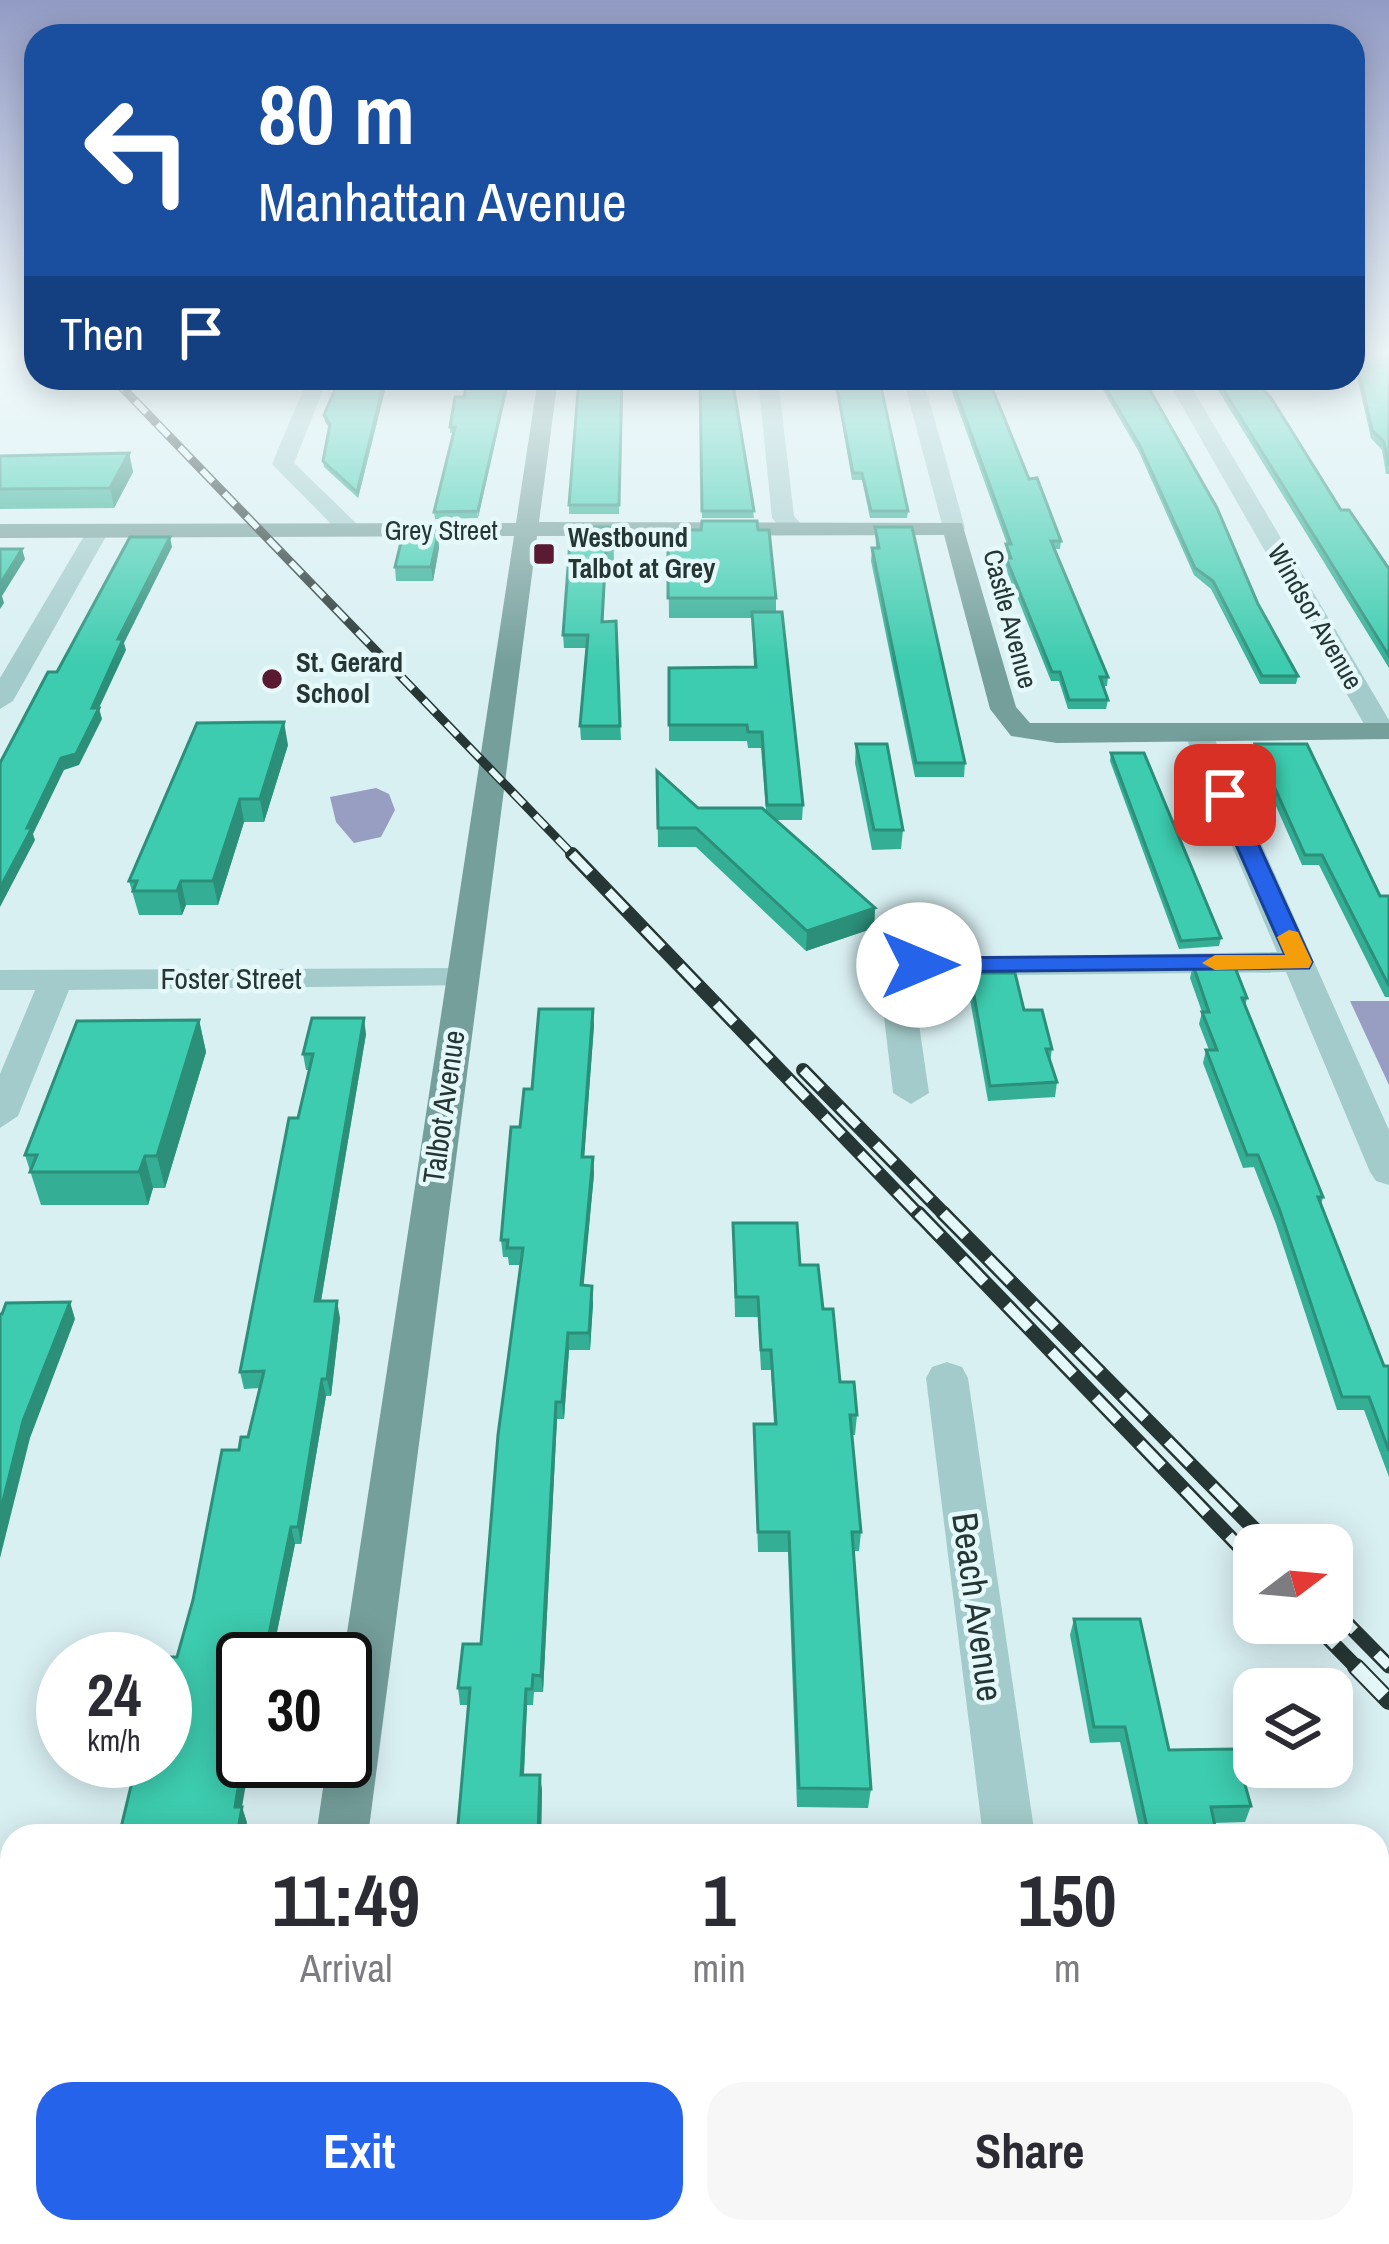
<!DOCTYPE html>
<html lang="en">
<head>
<meta charset="utf-8">
<style>
	:root { --surface:#fff; --page:#f7f7f7; --text:#2b2b33; --muted:#7c7c81; --accent:#2563eb }
	body { margin:0; font-family:"Archivo Narrow",sans-serif; background:var(--page); color:var(--text); height:100vh; display:flex; flex-direction:column; font-size:45px; white-space:nowrap }
	* { box-sizing:border-box; margin:0 }
	p { font-size:39px; color:var(--muted) }
	.icon { flex:none; width:66px; height:66px; fill:none; stroke:currentColor; stroke-width:2; stroke-linecap:round; stroke-linejoin:round }
	.map { position:relative; flex:1; overflow:hidden }
	.side { position:absolute; left:0px; top:1824px; width:1389px; height:420px; display:flex; flex-direction:column; background:var(--surface); border-radius:36px 36px 0 0; box-shadow:0 6px 30px #0003 }
	.side>* { flex:none }
	.top-card { position:absolute; left:24px; top:24px; width:1341px; height:366px; border-radius:36px; box-shadow:0 6px 30px #0003; background:#1a4fa0; color:#fff; overflow:hidden }
	.needle { width:78px; rotate:74deg }
	.controls { position:absolute; left:1233px; top:1524px; display:grid; gap:24px }
	.controls a { display:grid; place-items:center; width:120px; height:120px; border-radius:24px; background:var(--surface); box-shadow:0 6px 30px #0003; font-size:60px }
	.speed { position:absolute; left:36px; top:1632px; display:flex; gap:24px; font-size:60px; font-weight:700; text-align:center }
	.speed>* { display:grid; place-content:center; width:156px; height:156px; border-radius:50%; background:var(--surface); box-shadow:0 6px 30px #0003; line-height:1 }
	.speed small { font-size:30px; font-weight:400 }
	.speed .limit { border:6px solid #111; border-radius:18px; background:#fff; color:#111 }
	.pin { position:absolute; display:grid; place-items:center; width:102px; height:102px; color:#fff; margin:-51px; border-radius:24px; box-shadow:0 6px 18px #0006 }
	.me { position:absolute; width:132px; margin:-66px; rotate:90deg; stroke-linejoin:round; filter:drop-shadow(0 0 9px #0008) }
	.turn { display:flex; align-items:center; gap:42px; height:252px; padding:0 36px; font-size:54px }
	.turn .icon { width:156px; height:156px; stroke-width:2.5 }
	.turn b { display:block; font-size:84px; line-height:102px }
	.then { display:flex; align-items:center; height:114px; padding:0 36px; background:#0003; gap:24px; font-size:45px }
	.eta { display:flex; justify-content:space-evenly; align-items:center; height:204px; text-align:center }
	.eta b { font-size:72px; font-weight:700; line-height:84px }
	.cta { display:flex; gap:24px; margin-top:auto; padding:24px 36px }
	.cta a { flex:1; height:138px; border-radius:36px; background:var(--accent); color:#fff; font-size:48px; font-weight:700; line-height:138px; text-align:center }
	.cta a+a { background:var(--page); color:var(--text) }
	.map>svg:first-child { display:block }
	.green { fill:#989dc2 }
	.lines { fill:none; stroke-linecap:round; stroke-linejoin:round }
	.street { fill:#a4cbcb; fill-rule:evenodd }
	.secondary { fill:#759f9b; fill-rule:evenodd }
	.rail-far3-casing { stroke:#263634; stroke-width:9 }
	.rail-far2-casing { stroke:#263634; stroke-width:14 }
	.rail-far1-casing { stroke:#263634; stroke-width:15 }
	.rail-casing { stroke:#263634; stroke-width:18 }
	.rail-far3 { stroke:#e5f8fa; stroke-width:6; stroke-dasharray:16; stroke-linecap:butt }
	.rail-far2 { stroke:#e5f8fa; stroke-width:9; stroke-dasharray:26; stroke-linecap:butt }
	.rail-far1 { stroke:#e5f8fa; stroke-width:10; stroke-dasharray:32; stroke-linecap:butt }
	.rail { stroke:#e5f8fa; stroke-width:14; stroke-dasharray:40; stroke-linecap:butt }
	.wall { fill:#34af96 }
	.shaded-wall { fill:#2b8f7a }
	.building { fill:#3dccaf; stroke:#2b8f7a; stroke-width:3 }
	.route { fill:#2563eb; stroke:#184099; stroke-width:3 }
	.slow { fill:#f59e0b }
	.poi-dot { fill:#591a32; stroke:#e5f8fa; stroke-width:4.5 }
	.labels { text-anchor:middle; stroke-width:9; stroke-linejoin:round; paint-order:stroke }
	.far-street-label { font-size:27px; fill:#263634; stroke:#e5f8fa }
	.far-poi-label { font-size:27px; font-weight:bold; fill:#263634; stroke:#e5f8fa; text-anchor:start }
	.street-label { font-size:30px; fill:#263634; stroke:#e5f8fa }
	.near-street-label { font-size:36px; fill:#263634; stroke:#e5f8fa }
</style>
</head>
<body>
<div class="map">
<svg width="1389" height="2244" viewBox="0 0 1389 2244">
	<rect width="100%" height="100%" fill="#d9f0f3"/>
	<g class="green">
		<path d="M376 788 389 794 395 810 381 837 354 843 336 822 330 797Z"/>
		<path d="M1350 1001H1389V1085Z"/>
	</g>
	<g class="lines">
		<g class="street">
			<path d="M308 378H328L294 463 358 525V535H342L272 464Z"/>
			<path d="M758 378H778L794 516 806 530 803 535H787L772 518Z"/>
			<path d="M903 378H923L965 528 962 533 943 528Z"/>
			<path d="M1166 378H1186L1389 720V737H1372L1368 731Z"/>
			<path d="M90 526 109 531 13 701 0 709V678Z"/>
			<path d="M1198 725 1212 733 1389 1130V1185L1376 1181 1370 1172 1286 972 912 976 929 1093 911 1104 893 1093 878 966 883 959 1277 952 1184 733Z"/>
			<path d="M462 968 478 978 474 985 69 990 18 1116 0 1128V1074L35 990H0V970Z"/>
			<path d="M947 1362 962 1367 968 1378 1035 1836H983L926 1378 932 1367Z"/>
			<path d="M0 2197H12V2232H40L35 2244H0Z"/>
			<path d="M1032 2232H1092L1095 2244H1033Z"/>
		</g>
		<g class="secondary">
			<path d="M538 378H558L539 522 962 523 1016 707 1030 723H1389V739L1057 743 1011 736 990 709 944 535 537 536 368 1836H316L327 1761H345L343 1659 514 536 0 538V524L516 523Z"/>
			<path d="M257 2232H317V2244H255Z"/>
		</g>
		<g class="rail-far3-casing">
			<path id="rail-far3" d="M113 378 575 857"/>
		</g>
		<g class="rail-far2-casing">
			<g id="rail-far2">
				<path d="M572 854 920 1216"/>
				<path d="M803 1070 946 1216"/>
			</g>
		</g>
		<g class="rail-far1-casing">
			<g id="rail-far1">
				<path d="M918 1213 1254 1562"/>
				<path d="M943 1213 1270 1545"/>
				<path d="M1332 1608 1389 1666"/>
				<path d="M1313 1623 1359 1670"/>
			</g>
		</g>
		<g class="rail-casing">
			<path id="rail" d="M1356 1667 1389 1701"/>
		</g>
		<use href="#rail-far3" class="rail-far3"/>
		<use href="#rail-far2" class="rail-far2"/>
		<use href="#rail-far1" class="rail-far1"/>
		<use href="#rail" class="rail"/>
	</g>
	<g class="wall">
		<path d="M1353 350H1389V474H1386L1382 450 1371 438 1353 360Z"/>
		<path d="M388 378 358 498 324 467 323 461 329 428 325 422 324 415Z"/>
		<path d="M468 378 478 518 435 519 434 512 454 433H450V427L464 397Z"/>
		<path d="M622 378 619 514H569V505Z"/>
		<path d="M700 378H739L738 390H734L754 518H702Z"/>
		<path d="M834 378H879L908 511 907 518H870L862 480H852Z"/>
		<path d="M947 378H988L1029 479 1061 541 1060 549H1055L1108 677 1107 686H1103L1108 700 1106 709H1068L1059 681H1051L1005 567 1007 544Z"/>
		<path d="M1096 378H1143L1258 604 1298 676 1296 684H1260L1211 589 1194 575 1139 452Z"/>
		<path d="M1216 378 1341 510 1389 569V668L1215 385Z"/>
		<path d="M129 453 133 472 114 508 0 509V456Z"/>
		<path d="M613 527 614 562H606L603 622 616 621 621 740H581L580 726 587 648H564L563 635Z"/>
		<path d="M875 527 965 763 964 777H915L871 561 872 548H876Z"/>
		<path d="M668 530H758L776 598V612L803 805 802 820H776L875 908 874 928 806 951 696 847H658L657 771 698 808 766 811 761 748H748L747 741H669V668L754 667 752 618H669Z"/>
		<path d="M438 534 439 548 433 581H396L395 567Z"/>
		<path d="M856 744 903 830 901 849 872 850 855 763Z"/>
		<path d="M1255 744 1380 896H1389V997H1385L1319 865H1302L1253 754Z"/>
		<path d="M288 745 264 822H244L218 905H186L182 915H139L129 881Z"/>
		<path d="M1111 753 1221 938 1219 946 1179 949 1110 761Z"/>
		<path d="M1193 965 1247 998 1245 1007 1323 1197 1321 1205 1384 1366H1389V1477L1364 1410H1337L1276 1224 1254 1167 1243 1168 1203 1063 1206 1050H1209L1199 1024 1202 1012 1190 978Z"/>
		<path d="M970 973 1024 1010 1052 1049 1050 1062 1057 1082 1055 1097 988 1101 968 988Z"/>
		<path d="M199 1020 206 1052 165 1188H153L148 1205H41L25 1155Z"/>
		<path d="M594 1025 584 1157H593L594 1174 583 1285 593 1303 590 1350H569L564 1419H557L543 1692H534L533 1705H527L524 1775H540L542 1791 541 1836 469 1705H460L458 1688 481 1644 521 1265H509L508 1257H503L501 1240 532 1089Z"/>
		<path d="M366 1034 321 1301 340 1318 331 1396H326L301 1544H295L272 1656H252L243 1659V1700L240 1716 242 1807 247 1823 165 1761 177 1657 239 1450 248 1437 260 1388 244 1389 240 1372 309 1070H306L303 1054Z"/>
		<path d="M733 1223 800 1265 823 1309 840 1382 857 1415 855 1435H851L861 1532 859 1551H853L871 1789 868 1808 797 1807 788 1552H758L754 1424H774L771 1370H761L758 1317H735Z"/>
		<path d="M1074 1619 1169 1750 1251 1806 1245 1822 1214 1823 1217 1836H1141L1120 1742 1090 1743 1070 1635Z"/>
		<path d="M1214 2232H1289L1292 2244H1217Z"/>
	</g>
	<g class="shaded-wall">
		<path d="M385 378H388L358 498 357 492Z"/>
		<path d="M508 378H510L478 518V511Z"/>
		<path d="M129 453 133 472 114 508 110 488Z"/>
		<path d="M438 534 439 548 433 581 431 567Z"/>
		<path d="M170 537 172 547 124 643 126 650 99 708 102 719 79 765 64 770 33 834 35 840 0 907V888L27 828 61 758 92 708 118 639Z"/>
		<path d="M22 549 25 559 2 596 4 603 0 609V584Z"/>
		<path d="M284 722 288 745 264 822 260 799Z"/>
		<path d="M240 799 244 822 218 905 213 881Z"/>
		<path d="M181 881 186 905 182 915 177 891Z"/>
		<path d="M875 908 874 928 806 951 807 931Z"/>
		<path d="M593 1009 594 1025 583 1174 582 1157Z"/>
		<path d="M364 1018 366 1034 318 1318 315 1301Z"/>
		<path d="M199 1020 206 1052 165 1188 157 1156Z"/>
		<path d="M145 1156 153 1188 148 1205 139 1172Z"/>
		<path d="M593 1157 594 1174 582 1303 581 1285Z"/>
		<path d="M592 1286 593 1303 590 1350 589 1333Z"/>
		<path d="M337 1301 340 1318 331 1396 327 1379Z"/>
		<path d="M70 1302 75 1319 30 1438 0 1558V1513L23 1421Z"/>
		<path d="M568 1333 569 1350 564 1419 562 1402Z"/>
		<path d="M322 1379 326 1396 301 1544 298 1527Z"/>
		<path d="M556 1402 557 1419 543 1692 541 1676Z"/>
		<path d="M291 1527 295 1544 272 1656 268 1639Z"/>
		<path d="M247 1639 251 1659H243Z"/>
		<path d="M243 1660V1700L237 1732 232 1716Z"/>
		<path d="M526 1689 527 1705 523 1791 521 1775Z"/>
		<path d="M243 1761H250L242 1807 247 1823 245 1836H237L235 1807Z"/>
		<path d="M540 1775 542 1791 541 1836H538Z"/>
	</g>
	<g class="building">
		<path d="M1354 350H1389V466L1384 442 1372 430Z"/>
		<path d="M340 378H385L357 492 323 461 330 424 324 415Z"/>
		<path d="M468 378H508L478 511 434 512 455 427H450L455 397H464Z"/>
		<path d="M579 378H622L619 505H569Z"/>
		<path d="M700 378H739V384H733L754 511H702Z"/>
		<path d="M835 378H879L908 511H871L862 473H853Z"/>
		<path d="M951 378H988L1029 479 1037 478 1061 541H1051L1108 677H1100L1108 700H1069L1060 672H1052L1006 558H1011L1006 544H1011Z"/>
		<path d="M1100 378H1143L1217 508 1258 604 1298 676H1262L1213 581 1195 568 1140 446Z"/>
		<path d="M1216 378H1253L1271 398 1341 510H1349L1389 569V656Z"/>
		<path d="M129 453 110 488 0 489V456Z"/>
		<path d="M702 521H757L758 530H769L776 598H668V530H701Z"/>
		<path d="M571 527H613L614 549H606L602 622 616 621 620 726H580L588 635H563Z"/>
		<path d="M875 527H912L965 763H916L872 548H879Z"/>
		<path d="M403 534H438L431 567H395Z"/>
		<path d="M130 537H170L118 639H123L92 708H99L76 754 61 758 27 828H32L0 888V763L48 672H57Z"/>
		<path d="M0 549H22L0 584Z"/>
		<path d="M752 612H782L803 805H767L762 732H748L747 725H669V668L756 667Z"/>
		<path d="M284 722 260 799H240L213 881H181L177 891H133L137 881H129L197 723Z"/>
		<path d="M856 744H887L903 830H874Z"/>
		<path d="M1255 744H1307L1380 896H1389V986L1322 855H1305Z"/>
		<path d="M1111 753H1144L1221 938 1181 941Z"/>
		<path d="M657 771 698 808H762L875 908 807 931 696 828H658Z"/>
		<path d="M1193 965H1234L1247 998H1242L1323 1197H1318L1384 1366H1389V1451L1369 1397H1342L1280 1211 1258 1155H1247L1206 1050H1217L1202 1012H1209Z"/>
		<path d="M970 973H1015L1024 1010H1042L1052 1049H1046L1057 1082 990 1086Z"/>
		<path d="M539 1009H593L582 1157H593L581 1285 592 1286 589 1333H568L562 1402H556L541 1676 533 1675 532 1689H526L521 1775H540L538 1836H457L470 1688H458L463 1644H481L498 1435 523 1248H507L508 1240H501L511 1127H520L524 1089H532Z"/>
		<path d="M312 1018H364L315 1301H337L327 1379H322L298 1527H291L268 1639H247L232 1716H243V1759L235 1807H242L237 1836H119L137 1761H165V1682L171 1657H177L193 1600 222 1450H239L241 1437H248L264 1371 240 1372 289 1118H298L313 1054H303Z"/>
		<path d="M199 1020 157 1156H145L139 1172H30L37 1155H25L77 1021Z"/>
		<path d="M733 1223H797L800 1265H818L823 1309H833L840 1382H854L857 1415H850L861 1532H852L871 1789 799 1788 789 1532H758L754 1424H776L771 1350H761L758 1297H736Z"/>
		<path d="M70 1302 23 1421 0 1513V1314H2L6 1303Z"/>
		<path d="M1074 1619H1140L1169 1750 1235 1749 1251 1806 1211 1807 1217 1836H1149L1125 1727H1094Z"/>
		<path d="M1224 2232H1289L1292 2244H1227Z"/>
		<rect x="391" y="2242" width="141" height="2"/>
	</g>
	<linearGradient id="sky" x2="0" y2="1"><stop stop-color="#929bc4"/><stop offset="0.53" stop-color="#eef8fa"/><stop offset="1" stop-color="#eef8fa" stop-opacity="0"/></linearGradient>
	<rect width="1389" height="664" fill="url(#sky)"/>
	<path class="route" d="M1218 790 1236 795 1312 962 1309 968 919 972 907 965 919 958 1285 955 1214 795Z"/>
	<path class="slow" d="M1289 930 1298 932 1312 962 1309 968 1215 970 1202 963 1215 955H1285L1277 937Z"/>
	<g class="poi-dot">
		<rect x="532" y="542" width="24" height="24" rx="6"/>
		<circle cx="272" cy="679" r="12"/>
	</g>
	<g class="labels">
		<g class="far-street-label">
			<text x="441" y="540">Grey Street</text>
			<text transform="translate(1315 617) rotate(60)" y="9">Windsor Avenue</text>
			<text transform="translate(1010 619) rotate(75)" y="9">Castle Avenue</text>
		</g>
		<g class="far-poi-label">
			<text x="568" y="547">Westbound<tspan x="568" dy="31">Talbot at Grey</tspan></text>
			<text x="296" y="672">St. Gerard<tspan x="296" dy="31">School</tspan></text>
		</g>
		<g class="street-label">
			<text x="231" y="989">Foster Street</text>
			<text transform="translate(444 1107) rotate(-82)" y="10">Talbot Avenue</text>
		</g>
		<g class="near-street-label">
			<text transform="translate(978 1607) rotate(82)" y="13">Beach Avenue</text>
		</g>
	</g>
</svg>
<div class="controls">
<a><svg class="needle" viewBox="-14 -14 28 28"><path d="M0-13l5 13h-10z" fill="#e53935"/><path d="M0 13l5-13h-10z" fill="#7c7c81"/></svg></a>
<a><svg class="icon" aria-label="layers" viewBox="0 0 24 24"><path d="M12 4l9 5-9 5-9-5zM3 14l9 5 9-5"/></svg></a>
</div>
<div class="speed"><div>24<small>km/h</small></div><div class="limit">30</div></div>
<div class="pin" style="left:1225px;top:795px;background:#d93025"><svg class="icon" aria-label="arrive" viewBox="0 0 24 24"><path d="M6 21V4h12l-3 4 3 4H6"/></svg></div>
<svg class="me" style="left:919px;top:965px" viewBox="-20 -20 40 40"><circle r="19" fill="#fff"/><path d="M0-13L10 11 0 6-10 11z" fill="#2563eb"/></svg>
<div class="top-card">
<div class="turn"><svg class="icon" aria-label="left" viewBox="0 0 24 24"><path d="M17 20v-9H6M10 6l-5 5 5 5"/></svg><div><b>80 m</b>Manhattan Avenue</div></div>
<div class="then">Then<svg class="icon" aria-label="arrive" viewBox="0 0 24 24"><path d="M6 21V4h12l-3 4 3 4H6"/></svg></div>
</div>
<section class="side">
<div class="eta">
<div><b>11:49</b><p>Arrival</p></div>
<div><b>1</b><p>min</p></div>
<div><b>150</b><p>m</p></div>
</div>
<div class="cta"><a>Exit</a><a>Share</a></div>
</section>
</div>
</body>
</html>
